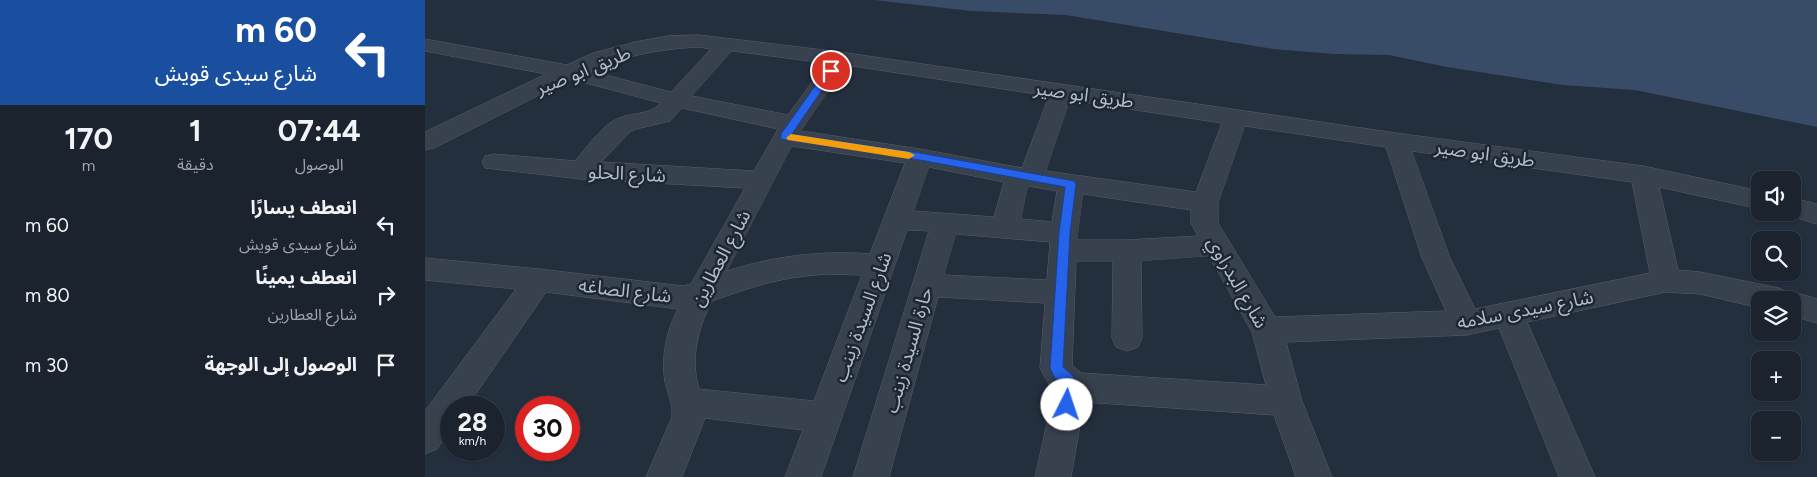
<!DOCTYPE html>
<html lang="ar">
<head>
<meta charset="utf-8">
<style>
	:root { --surface:#1b232e; --page:#242b36; --text:#f1f3f6; --muted:#a0a4aa; --line:#39404a }
	body { margin:0; font-family:Figtree,"Noto Sans Arabic",sans-serif; background:var(--page); color:var(--text); direction:rtl; height:100vh; display:flex; flex-direction:column; font-size:19px; white-space:nowrap }
	* { box-sizing:border-box; margin:0 }
	p { font-size:16px; color:var(--muted) }
	.icon { flex:none; width:28px; height:28px; fill:none; stroke:currentColor; stroke-width:2; stroke-linecap:round; stroke-linejoin:round }
	.map { position:relative; flex:1; overflow:hidden; direction:ltr }
	.side { display:flex; flex-direction:column; background:var(--surface); width:425px }
	.side>* { flex:none }
	.hud { background:#1a4fa0; color:#fff; overflow:hidden }
	.controls { position:absolute; left:1326px; top:171px; display:grid; gap:10px }
	.controls a { display:grid; place-items:center; width:50px; height:50px; border-radius:10px; background:var(--surface); box-shadow:0 1px 4px #0004,0 0 0 1px var(--line); font-size:25px }
	.speed { position:absolute; left:15px; top:396px; display:flex; gap:10px; font-size:25px; font-weight:700; text-align:center }
	.speed>* { display:grid; place-content:center; width:65px; height:65px; border-radius:50%; background:var(--surface); box-shadow:0 1px 4px #0004,0 0 0 1px var(--line); line-height:1 }
	.speed small { font-size:12px; font-weight:400 }
	.speed .limit { border:8px solid #d22; background:#fff; color:#111 }
	.pin { position:absolute; display:grid; place-items:center; width:42px; height:42px; color:#fff; margin:-21px; border:2px solid #fff; border-radius:50%; box-shadow:0 1px 5px #0007 }
	.me { position:absolute; width:55px; margin:-28px; rotate:4deg; stroke-linejoin:round; filter:drop-shadow(0 0 4px #0008) }
	.turn { display:flex; align-items:center; gap:18px; height:105px; padding:0 25px; font-size:22px }
	.turn .icon { width:65px; height:65px; stroke-width:2.5 }
	.turn b { display:block; font-size:35px; line-height:42px }
	.eta { display:flex; justify-content:space-evenly; align-items:center; height:85px; text-align:center }
	.eta b { font-size:30px; font-weight:700; line-height:35px }
	ul { padding:0; list-style:none }
	li { display:flex; align-items:center; gap:15px; height:70px; padding:0 25px }
	li div { flex:1 }
	li b { display:block; font-size:19px }
	li em { font-style:normal }
	main { display:flex; flex:1; min-height:0 }
	.map>svg:first-child { display:block }
	.water { fill:#394c67 }
	.lines { fill:none; stroke-linecap:round; stroke-linejoin:round }
	.minor-casing { stroke:#565f6c; stroke-width:1 }
	.minor { fill:#38414e; fill-rule:evenodd }
	.route { fill:#2563eb; stroke:#184099 }
	.slow { fill:#f59e0b }
	.labels { text-anchor:middle; stroke-width:5; stroke-linejoin:round; paint-order:stroke }
	.street-label { font-size:19px; fill:#b4bcc9; stroke:#1d2633 }
</style>
</head>
<body>
<main>
<div class="map">
<svg width="1392" height="477" viewBox="0 0 1392 477">
	<rect width="100%" height="100%" fill="#242f3e"/>
	<path class="water" d="M449 0H1392V127L1210 90 1138 85 1022 67 964 55 909 54 848 49 641 15 546 11Z"/>
	<g class="lines">
		<g class="minor-casing">
			<g id="minor">
				<path d="M274 35 415 52 971 133 1218 166 1335 191V209L1234 187 1253 270 1275 272 1354 288 1365 293 1368 292 1392 299V323L1368 316V300H1335V308L1275 294 1241 292 1102 322 1170 477H1134L1074 328 1042 335 861 342 877 401 907 477H871L849 415 659 402 646 477H610L630 388 624 384 615 368 620 303 513 297 464 477H428L504 231 482 230 396 477H360L378 430 280 418 257 477H221L247 417C248 404 243 394 240 382 236 358 241 331 253 309L121 292 41 408H26V429L12 449 0 454V411L91 289 0 280V258L114 269 258 286 266 284 320 188 156 179 60 168 57 162 60 156 69 154 150 161C162 147 173 131 188 121 204 111 223 117 236 103L146 79 9 148 0 150V132L121 74 0 51V39L142 65 168 53 210 42 243 36ZM274 47 286 49 246 92 165 71C201 55 235 49 274 47ZM307 51 401 63 363 115 267 96ZM421 65 624 96 597 168 495 149 376 131ZM645 100 797 123 771 192 621 171ZM257 108 353 129 329 171 176 162 205 132 211 129 245 121ZM820 126 961 147 997 258 1021 311 850 317 793 223V203ZM367 146 480 163 445 254C397 250 349 256 302 271ZM987 151 1207 182 1225 273 1050 309 1025 258ZM504 167 579 182 569 217 489 211ZM603 186 632 191 627 222 596 219ZM658 194 766 210V223L773 236 702 240H652ZM531 234 625 242 622 280 519 275ZM784 256 827 332 841 385 656 373 647 365 651 261H688L687 338 691 347 702 351 713 347 717 338 716 261ZM401 274 437 275 389 401 274 389C265 359 273 327 287 301 329 286 356 277 401 274Z"/>
				<path d="M1368 198 1392 204V224L1359 214 1368 212Z"/>
			</g>
		</g>
		<use href="#minor" class="minor"/>
	</g>
	<path class="route" d="M406 68 410 71 367 134 495 153 649 181 651 184 645 233 638 367 648 376 652 387 647 410 642 411 637 410C633 401 640 392 638 383L630 378 625 368 634 233 640 187 495 160 356 139V134L402 69Z"/>
	<path class="slow" d="M366 134 484 152 490 155 484 159 363 140 361 138Z"/>
	<g class="labels">
		<g class="street-label">
			<text transform="translate(158 70) rotate(-22)" y="7">طريق ابو صير</text>
			<text transform="translate(659 94) rotate(8)" y="7">طريق ابو صير</text>
			<text transform="translate(1060 153) rotate(8)" y="7">طريق ابو صير</text>
			<text transform="translate(202 173) rotate(3)" y="7">شارع الحلو</text>
			<text transform="translate(295 258) rotate(-62)" y="7">شارع العطارين</text>
			<text transform="translate(813 282) rotate(60)" y="7">شارع البدراوي</text>
			<text transform="translate(200 290) rotate(7)" y="7">شارع الصاغه</text>
			<text transform="translate(1100 309) rotate(-11)" y="7">شارع سيدى سلامه</text>
			<text transform="translate(437 317) rotate(-70)" y="7">شارع السيدة زينب</text>
			<text transform="translate(483 350) rotate(-74)" y="7">حارة السيدة زينب</text>
		</g>
	</g>
</svg>
<div class="controls">
<a><svg class="icon" aria-label="sound" viewBox="0 0 24 24"><path d="M4 9h4l5-4v14l-5-4H4zM17 9q2 3 0 6"/></svg></a>
<a><svg class="icon" aria-label="search" viewBox="0 0 24 24"><circle cx="10" cy="10" r="6"/><path d="M15 15l6 6"/></svg></a>
<a><svg class="icon" aria-label="layers" viewBox="0 0 24 24"><path d="M12 4l9 5-9 5-9-5zM3 14l9 5 9-5"/></svg></a>
<a>+</a>
<a>−</a>
</div>
<div class="speed"><div>28<small>km/h</small></div><div class="limit">30</div></div>
<div class="pin" style="left:406px;top:71px;background:#d93025"><svg class="icon" aria-label="arrive" viewBox="0 0 24 24"><path d="M6 21V4h12l-3 4 3 4H6"/></svg></div>
<svg class="me" style="left:642px;top:405px" viewBox="-20 -20 40 40"><circle r="19" fill="#fff"/><path d="M0-13L10 11 0 6-10 11z" fill="#2563eb"/></svg>
</div>
<section class="side">
<div class="hud">
<div class="turn"><svg class="icon" aria-label="left" viewBox="0 0 24 24"><path d="M17 20v-9H6M10 6l-5 5 5 5"/></svg><div><b>60 m</b>شارع سيدى قويش</div></div>
</div>
<div class="eta">
<div><b>07:44</b><p>الوصول</p></div>
<div><b>1</b><p>دقيقة</p></div>
<div><b>170</b><p>m</p></div>
</div>
<ul>
<li><svg class="icon" aria-label="left" viewBox="0 0 24 24"><path d="M17 20v-9H6M10 6l-5 5 5 5"/></svg><div><b>انعطف يسارًا</b><p>شارع سيدى قويش</p></div><em>60 m</em></li>
<li><svg class="icon" aria-label="right" viewBox="0 0 24 24"><path d="M7 20v-9h11M14 6l5 5-5 5"/></svg><div><b>انعطف يمينًا</b><p>شارع العطارين</p></div><em>80 m</em></li>
<li><svg class="icon" aria-label="arrive" viewBox="0 0 24 24"><path d="M6 21V4h12l-3 4 3 4H6"/></svg><div><b>الوصول إلى الوجهة</b></div><em>30 m</em></li>
</ul>
</section>
</main>
</body>
</html>
